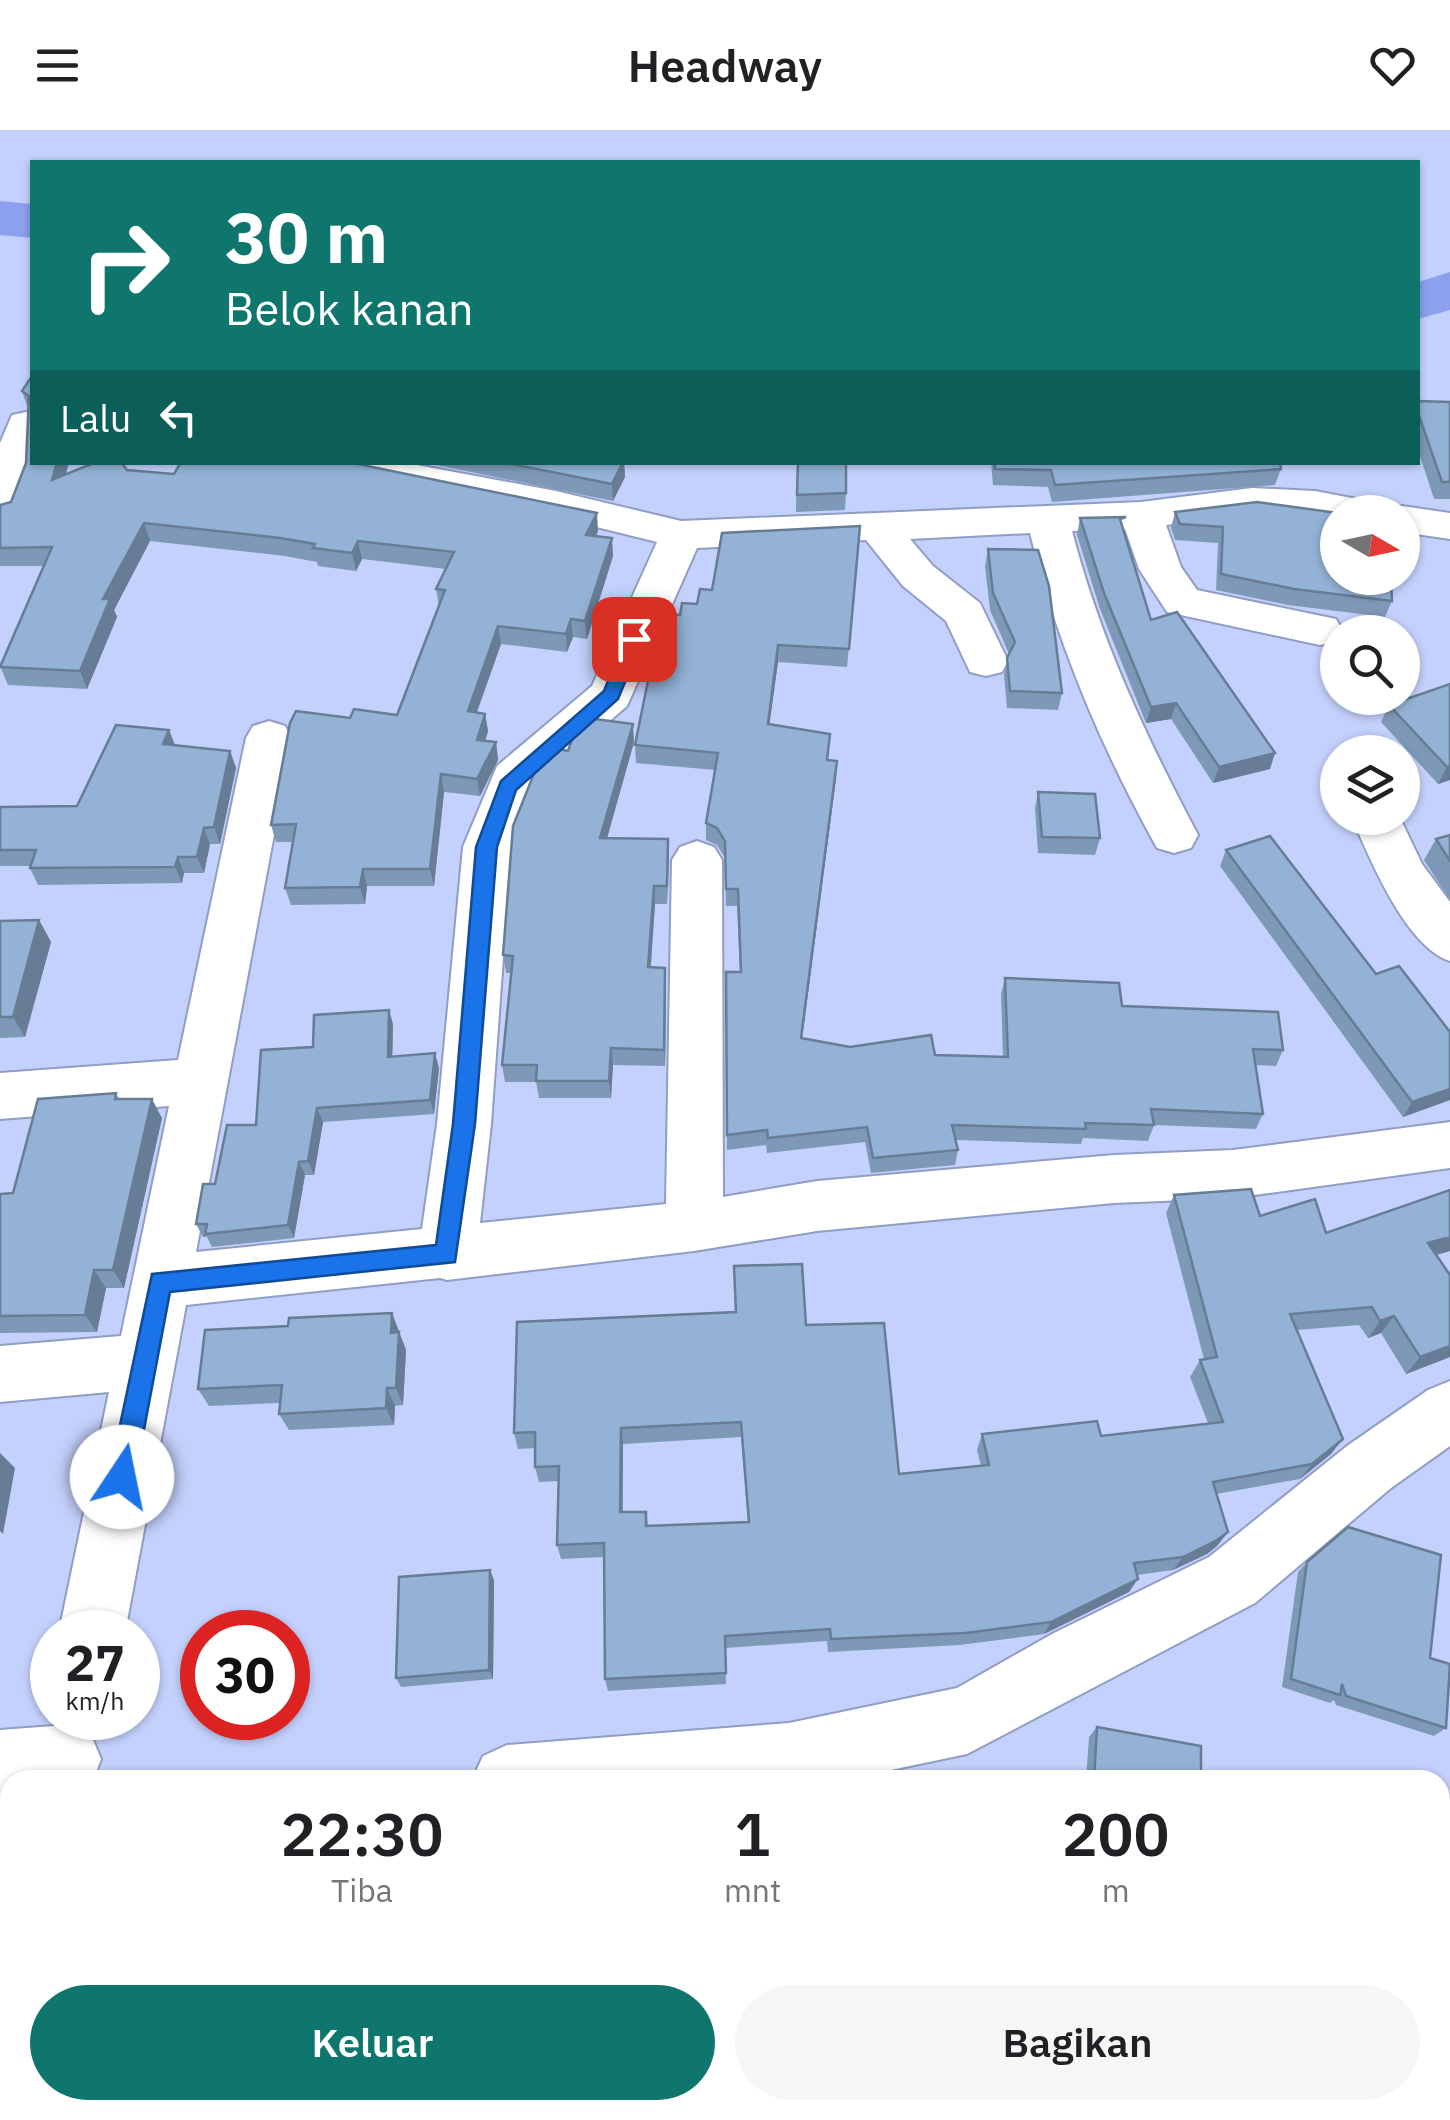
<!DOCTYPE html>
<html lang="id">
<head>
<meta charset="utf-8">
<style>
	:root { --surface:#fff; --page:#f6f6f6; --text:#202124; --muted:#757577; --accent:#0f766e }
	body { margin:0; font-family:"IBM Plex Sans",sans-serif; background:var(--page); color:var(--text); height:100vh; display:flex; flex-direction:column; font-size:38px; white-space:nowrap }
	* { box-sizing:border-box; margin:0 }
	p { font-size:32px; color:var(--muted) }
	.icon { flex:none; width:55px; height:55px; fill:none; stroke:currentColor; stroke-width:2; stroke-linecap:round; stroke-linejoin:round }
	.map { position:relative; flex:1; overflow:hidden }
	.side { position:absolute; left:0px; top:1640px; width:1450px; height:350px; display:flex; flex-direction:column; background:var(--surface); border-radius:30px 30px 0 0; box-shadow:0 2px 8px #0004 }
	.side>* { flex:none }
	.guide { position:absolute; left:30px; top:30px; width:1390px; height:305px; border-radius:0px; box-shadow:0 2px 8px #0004; background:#0f766e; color:#fff; overflow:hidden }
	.needle { width:65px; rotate:99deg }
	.fabs { position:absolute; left:1320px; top:365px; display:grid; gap:20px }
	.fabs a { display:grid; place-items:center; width:100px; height:100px; border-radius:50%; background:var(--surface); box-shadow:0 2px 8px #0004; font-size:50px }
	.speed { position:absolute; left:30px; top:1480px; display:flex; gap:20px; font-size:50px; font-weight:700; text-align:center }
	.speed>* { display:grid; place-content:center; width:130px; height:130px; border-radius:50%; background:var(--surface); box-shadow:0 2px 8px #0004; line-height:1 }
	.speed small { font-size:25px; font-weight:400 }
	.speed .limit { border:15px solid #d22; background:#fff; color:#111 }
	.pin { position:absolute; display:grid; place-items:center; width:85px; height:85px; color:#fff; margin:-42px; border-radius:20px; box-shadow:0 5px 15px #0006 }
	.me { position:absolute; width:110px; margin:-55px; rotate:11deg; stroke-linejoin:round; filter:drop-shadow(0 0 8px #0008) }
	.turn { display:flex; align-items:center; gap:35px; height:210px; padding:0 30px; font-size:45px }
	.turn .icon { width:130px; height:130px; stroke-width:2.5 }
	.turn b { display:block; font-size:70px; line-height:85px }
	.then { display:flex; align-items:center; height:95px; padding:0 30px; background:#0003; gap:20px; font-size:38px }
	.eta { display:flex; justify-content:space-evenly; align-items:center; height:170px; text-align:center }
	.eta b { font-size:60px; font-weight:600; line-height:70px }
	.button { display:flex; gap:20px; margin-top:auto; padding:20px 30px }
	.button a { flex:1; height:115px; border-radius:60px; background:var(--accent); color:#fff; font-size:40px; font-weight:600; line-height:115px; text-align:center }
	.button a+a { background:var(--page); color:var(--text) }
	header { display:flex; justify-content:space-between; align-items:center; height:130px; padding:0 30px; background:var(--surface); font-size:45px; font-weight:600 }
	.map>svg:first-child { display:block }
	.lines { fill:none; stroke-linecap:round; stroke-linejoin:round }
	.river { fill:#8ba1f0; fill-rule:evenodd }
	.minor-casing { stroke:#909dc5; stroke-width:4 }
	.minor { fill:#fff; fill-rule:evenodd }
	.wall { fill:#7e99b7; fill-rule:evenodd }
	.shaded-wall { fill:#677d95 }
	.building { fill:#93b2d5; stroke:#677d95; stroke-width:2.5; fill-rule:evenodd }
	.route { fill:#1a73e8; stroke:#114b97; stroke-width:2.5 }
</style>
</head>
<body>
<header><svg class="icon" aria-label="menu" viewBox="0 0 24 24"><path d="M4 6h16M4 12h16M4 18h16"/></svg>Headway<svg class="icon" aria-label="heart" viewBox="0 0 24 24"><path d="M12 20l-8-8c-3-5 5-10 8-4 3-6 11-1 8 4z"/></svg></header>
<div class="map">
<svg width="1450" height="1990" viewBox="0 0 1450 1990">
	<rect width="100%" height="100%" fill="#c4d1fc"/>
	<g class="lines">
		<g class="river">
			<path d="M0 71 32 74V108L0 105Z"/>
			<path d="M1450 142V180L1418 189V152Z"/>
		</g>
		<g class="minor-casing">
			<g id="minor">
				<path d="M26 282 32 284C32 321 37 355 15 388L0 392V313L12 285Z"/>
				<path d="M309 332H401L556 361 681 391 1141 372 1252 358 1315 361 1378 373 1384 382H1338V391L1252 384 1166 395 1181 437 1197 460 1336 489 1342 500 1336 511 1320 515 1167 482 1139 439 1125 399 1072 401C1100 509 1146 607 1198 705L1191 718 1174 723 1157 718C1102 619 1057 514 1030 403L910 409 933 436 980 473 1008 531 1002 542 986 546 970 542 946 491 903 456 866 410 697 418 627 576 534 657 511 717 491 994 480 1093 666 1074 672 730 680 717 697 711 714 717 722 730 723 1067 817 1051 1114 1025 1233 1020 1450 992V1038L1233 1068 1114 1073 817 1101 694 1121 447 1150 440 1148 186 1175 125 1502H59L109 1262 0 1272V1216L121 1206 169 976 0 989V943L178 930 246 608 253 596 269 591 285 596 292 608 196 1122 422 1099 437 994 463 717 497 636 592 556 657 412 556 387 329 345 315 341Z"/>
				<path d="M1402 376 1450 383V409L1402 402V382H1385Z"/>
				<path d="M1352 688H1400L1422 734 1450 772V831C1406 817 1370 729 1352 688Z"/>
				<path d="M1450 1251V1316L1391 1358 1255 1473 967 1624 843 1650H472L483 1626 507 1615 789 1593 957 1558 1052 1504 1209 1427 1347 1316 1428 1260Z"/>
				<path d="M67 1595 91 1605 101 1629 93 1650H10V1668H0V1600Z"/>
				<path d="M10 1850V1964L0 1969V1854Z"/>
				<path d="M1440 1945 1450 1949V1990H1398L1395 1980H1440Z"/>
			</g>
		</g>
		<use href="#minor" class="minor"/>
	</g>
	<g class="wall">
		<path d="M32 246V332H69L66 344 127 340 598 401 596 406 613 426 587 509 573 507 567 522 501 514 476 582 485 584 488 601 485 611 496 612 498 630 480 666 444 662 434 756H367L365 774 291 775 285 758 293 712H276L271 695 350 588 397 585 439 476 436 459 446 439 362 429 356 441 318 436 317 432 285 426 150 411 114 480 117 487 87 559 8 555 0 536 44 436H0V375L11 372 26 333 28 278 22 261Z"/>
		<path d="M1418 271 1450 272V369H1434L1418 320Z"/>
		<path d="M422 332H624L625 347 613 371Z"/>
		<path d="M797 332 846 363 845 380 796 382Z"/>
		<path d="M991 332H1280L1281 339 1275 355 1052 372 1048 357 993 355Z"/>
		<path d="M1257 372 1392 471 1385 487 1288 475 1216 460 1218 413 1175 410 1171 398 1175 382Z"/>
		<path d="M1080 388 1123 399 1151 490 1270 639 1213 653 1171 589 1146 593 1100 479 1077 405Z"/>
		<path d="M860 396 847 537 778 532 769 595 828 630 836 648 802 909 850 917 935 925 1003 927 1001 864 1005 848 1122 876 1283 920 1276 936 1255 935 1263 984 1256 999 1154 995 1148 1011 1083 1008 1081 1014 956 1010 958 1020 955 1035 871 1043 865 1012 767 1023 766 1015 727 1020 726 842H740L737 776H726L725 728 717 715 706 710V693L715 640 636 633 635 615 680 485 697 474 712 460Z"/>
		<path d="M988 419 1062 563 1058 580 1007 578 1004 545 1009 524 990 480 985 436Z"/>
		<path d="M1450 554V650L1438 654 1381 592 1389 575Z"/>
		<path d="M634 612 607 708 668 709 667 774H655L651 837 666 855 665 936 613 935 611 968H539L536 952H505L502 935 511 843H506L503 825Z"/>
		<path d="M175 615 230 621 236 638 220 714H210L204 743H184L182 753 38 755 30 738 31 736H0V677L77 676Z"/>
		<path d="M1038 662 1100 708 1095 725 1038 723 1035 678Z"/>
		<path d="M1450 705V770L1424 730 1436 709Z"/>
		<path d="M1226 720 1376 844 1450 902V970L1403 987 1220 736Z"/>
		<path d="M39 790 51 812 25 907 0 908V791Z"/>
		<path d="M393 894 392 926 439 938 434 984 323 992 314 1045H305L294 1108 212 1117 207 1107H203L196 1094 215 1054 256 995 313 917Z"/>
		<path d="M116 963 119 969 162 988 124 1158H106L97 1202 0 1203V1064L13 1063Z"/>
		<path d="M1450 1059V1121L1436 1125 1450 1145V1227L1406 1244 1381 1203 1368 1208 1359 1195 1297 1200 1331 1324 1300 1349 1216 1364 1228 1402 1217 1416 1207 1424 1173 1440 1137 1445 1129 1462 1044 1504 960 1515 828 1522 827 1511 725 1518 726 1554 608 1561 605 1549 604 1427 561 1429 557 1415 559 1351 539 1352 535 1337V1318L518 1319 514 1303 735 1182 734 1136 806 1195 899 1344 981 1336 977 1320 982 1304 1101 1306 1208 1293 1190 1247 1200 1230 1204 1229 1166 1083 1174 1065 1326 1103ZM741 1307 748 1392 648 1396 646 1382H623V1314Z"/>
		<path d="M392 1183 406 1220 403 1275 395 1276 394 1295 289 1300 279 1284 280 1273 209 1276 198 1259 288 1196Z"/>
		<path d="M1307 1432 1430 1528 1446 1598 1434 1606 1336 1575 1334 1570 1330 1573 1282 1557 1298 1442Z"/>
		<path d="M494 1450 493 1549 401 1557 396 1548Z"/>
		<path d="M1097 1597 1201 1650H1086L1089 1607Z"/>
		<path d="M1450 1752V1909L1440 1910V1753Z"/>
		<path d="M379 1980 296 1990 212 1988 200 1986Z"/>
		<path d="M660 1980 659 1990H609L606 1988Z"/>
		<path d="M906 1980H1067V1990H905Z"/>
		<path d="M1213 1980H1338L1339 1990H1214Z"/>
	</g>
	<g class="shaded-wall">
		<path d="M57 332H69L59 368 52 350Z"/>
		<path d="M623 332H624L625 347 613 371 612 354Z"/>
		<path d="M597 383 598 401 588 423 586 405Z"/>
		<path d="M144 393 150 411 114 480 117 487 87 559 80 541 103 469Z"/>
		<path d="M612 408 613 426 587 509 585 491Z"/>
		<path d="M358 411 362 429 356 441 352 423Z"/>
		<path d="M571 489 573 507 567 522 566 504Z"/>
		<path d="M498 496 501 514 471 599 468 581Z"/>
		<path d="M778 515V532L767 612 768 594Z"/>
		<path d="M1176 573 1171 589 1146 593 1151 577Z"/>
		<path d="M485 584 488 601 480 628 477 610Z"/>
		<path d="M633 594 634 612 602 726 600 708Z"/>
		<path d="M169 600 176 617 163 614Z"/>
		<path d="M496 612 498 630 480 666 477 649Z"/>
		<path d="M230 621 236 638 220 714 214 697Z"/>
		<path d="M1275 623 1270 639 1213 653 1219 637Z"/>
		<path d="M837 631 836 648 800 924 801 908Z"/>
		<path d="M1450 636V650L1438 654 1447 637Z"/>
		<path d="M441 644 444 662 434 756 430 739Z"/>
		<path d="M204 698 210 714 204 743 197 727Z"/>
		<path d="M668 709 669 727 667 774V756Z"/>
		<path d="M178 727 184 743 182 753 175 737Z"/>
		<path d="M363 739 367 756 365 774 360 757Z"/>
		<path d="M654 756 655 774 649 854 648 837Z"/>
		<path d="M39 790 51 812 25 907 13 887Z"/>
		<path d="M665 838 666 855 665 936 664 920Z"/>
		<path d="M389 880 393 894 392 941 388 927Z"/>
		<path d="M611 918 613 935 611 968 609 951Z"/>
		<path d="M435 923 439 938 434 984 430 970Z"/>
		<path d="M1450 959V970L1403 987 1412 972Z"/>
		<path d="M152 969 162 988 124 1158 113 1140Z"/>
		<path d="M317 978 323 992 314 1045 308 1031Z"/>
		<path d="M299 1032 305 1045 294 1108 288 1095Z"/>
		<path d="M1450 1107V1121L1415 1131 1428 1113Z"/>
		<path d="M94 1140 106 1158 97 1202 85 1185Z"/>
		<path d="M392 1183 406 1220 403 1275 396 1258 391 1203Z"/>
		<path d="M1394 1186 1381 1203 1368 1208 1380 1191Z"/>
		<path d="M1450 1216V1227L1406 1244 1420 1227Z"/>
		<path d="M387 1258 395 1276 394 1295 386 1278Z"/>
		<path d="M621 1298 623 1314 622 1397 620 1382Z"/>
		<path d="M1343 1309 1331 1324 1300 1349 1312 1334Z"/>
		<path d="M0 1323 15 1338 3 1404 0 1401Z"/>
		<path d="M1228 1402 1217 1416 1207 1424 1173 1440 1183 1427Z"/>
		<path d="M490 1440 494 1450 493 1549 489 1540Z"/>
		<path d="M1138 1449 1129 1462 1044 1504 1051 1492Z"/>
		<path d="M370 1980H379L378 1990H369Z"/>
	</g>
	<g class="building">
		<path d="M32 246V332H57L52 350 96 332H121L127 340 174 344 181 332H348L597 383 586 405 612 408 585 491 571 489 566 504 498 496 468 581 485 584 477 610 496 612 477 649 441 644 430 739H363L360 757 285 758 296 694 271 695 290 593 296 581 350 588 354 579 397 585 445 460 436 459 454 422 358 411 352 423 313 418 315 414 280 408 144 393 103 469H110L80 541 0 537 52 417 0 418V375L11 372 26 333 29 266 22 261Z"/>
		<path d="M1418 271 1450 272V352H1442L1418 283Z"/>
		<path d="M502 332H623L612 354Z"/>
		<path d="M798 332H846V363L797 365Z"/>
		<path d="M995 332H1280L1281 339 1055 355 1051 340 995 339Z"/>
		<path d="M1257 372 1338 383V448H1391L1392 471 1294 459 1221 444 1223 397 1180 394 1175 382Z"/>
		<path d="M1126 387 1120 389 1151 490 1177 482 1275 623 1219 637 1176 573 1151 577 1104 463 1080 388Z"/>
		<path d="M860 396 849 519 778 515 768 594 830 604 827 630 837 631 801 908 850 917 931 905 935 925 1008 927 1005 848 1119 853 1122 876 1278 882 1283 920 1253 919 1263 984 1151 979 1154 995 1085 993 1086 999 952 995 958 1020 873 1028 867 997 768 1008 767 1000 727 1005 726 842H741L738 759H726L725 711 717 698 706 693 718 623 635 615 660 492 664 483 680 485 682 473 697 474 700 459 712 460 722 403Z"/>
		<path d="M988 419 1038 420 1049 456 1062 563 1010 561 1007 528 1015 512 993 463Z"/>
		<path d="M1450 554V636L1447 637 1389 575Z"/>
		<path d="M595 589 633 594 600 708 668 709 667 756H654L648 837 665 838 664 920 611 918 609 951H536L537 935H502L513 826 503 825 513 696 535 641 559 619 568 621 572 609Z"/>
		<path d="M116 595 169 600 163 614 230 621 214 697 204 698 197 727H178L175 737 30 738 36 720H0V677L77 676Z"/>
		<path d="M1038 662 1095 664 1100 708 1042 707Z"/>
		<path d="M1450 705V731L1436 709Z"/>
		<path d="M1270 706 1376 844 1399 836 1450 902V959L1412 972 1226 720Z"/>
		<path d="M39 790 13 887H0V791Z"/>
		<path d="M389 880 388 927 435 923 430 970 317 978 308 1031 299 1032 288 1095 205 1104 207 1094H196L203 1054H215L227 995H256L261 920 313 917 314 885Z"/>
		<path d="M116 963 115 969H152L113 1140H94L85 1185 0 1186V1064L13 1063 38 969Z"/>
		<path d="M1251 1059 1260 1086 1315 1069 1326 1103 1450 1060V1107L1428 1113 1450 1145V1216L1420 1227 1394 1186 1380 1191 1372 1177 1290 1184 1343 1309 1312 1334 1213 1352 1228 1402 1217 1410 1183 1427 1134 1433 1138 1449 1051 1492 965 1503 831 1509 830 1499 725 1506 726 1543 605 1549 604 1413 557 1415 559 1336 535 1337V1302L514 1303 517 1192 736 1182 734 1136 802 1134 806 1195 884 1193 899 1344 989 1335 982 1304 1097 1291 1101 1306 1223 1292 1200 1230 1217 1227 1174 1065ZM741 1292 749 1392 646 1396V1382H620L621 1298Z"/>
		<path d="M392 1183 391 1203 399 1202 396 1258H387L386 1278 279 1284 282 1255 198 1259 205 1200 288 1196 289 1188Z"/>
		<path d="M1348 1397 1441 1425 1430 1528 1450 1534 1446 1598 1346 1566 1342 1554 1340 1565 1291 1549 1307 1432Z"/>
		<path d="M490 1440 489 1540 396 1548 399 1447Z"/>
		<path d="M1097 1597 1201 1616V1650H1094Z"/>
		<path d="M1450 1752V1898L1440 1866V1753Z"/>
		<path d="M201 1980H370L369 1990H296V1988L200 1986Z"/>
		<path d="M606 1980H658L657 1989 606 1988Z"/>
		<path d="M910 1980H1067V1990H909Z"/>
		<path d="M1225 1980H1338L1339 1990H1226Z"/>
	</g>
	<path class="route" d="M634 503 643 509 618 569 516 660 497 717 475 994 455 1132 170 1162 135 1347 131 1356 122 1360 113 1356 109 1347 152 1144 436 1115 453 994 476 717 501 651 604 561 625 509Z"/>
</svg>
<div class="fabs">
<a><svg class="needle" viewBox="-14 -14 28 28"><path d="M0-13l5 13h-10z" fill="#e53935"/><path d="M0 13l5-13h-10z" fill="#757577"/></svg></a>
<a><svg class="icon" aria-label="search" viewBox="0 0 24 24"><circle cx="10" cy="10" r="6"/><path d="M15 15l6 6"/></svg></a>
<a><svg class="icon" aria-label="layers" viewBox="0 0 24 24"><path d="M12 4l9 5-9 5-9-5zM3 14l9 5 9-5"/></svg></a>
</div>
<div class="speed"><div>27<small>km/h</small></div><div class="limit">30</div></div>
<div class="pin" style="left:634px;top:509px;background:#d93025"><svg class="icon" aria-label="arrive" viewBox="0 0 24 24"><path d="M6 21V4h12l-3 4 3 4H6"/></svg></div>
<svg class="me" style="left:122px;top:1347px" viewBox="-20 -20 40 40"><circle r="19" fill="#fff"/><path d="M0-13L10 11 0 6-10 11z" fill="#1a73e8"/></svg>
<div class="guide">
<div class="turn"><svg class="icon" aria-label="right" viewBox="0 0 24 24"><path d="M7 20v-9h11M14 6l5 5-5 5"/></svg><div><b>30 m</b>Belok kanan</div></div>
<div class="then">Lalu<svg class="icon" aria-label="left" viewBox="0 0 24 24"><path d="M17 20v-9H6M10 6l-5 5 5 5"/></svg></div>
</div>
<section class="side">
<div class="eta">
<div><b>22:30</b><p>Tiba</p></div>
<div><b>1</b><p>mnt</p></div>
<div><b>200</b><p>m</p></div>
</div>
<div class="button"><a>Keluar</a><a>Bagikan</a></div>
</section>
</div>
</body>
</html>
